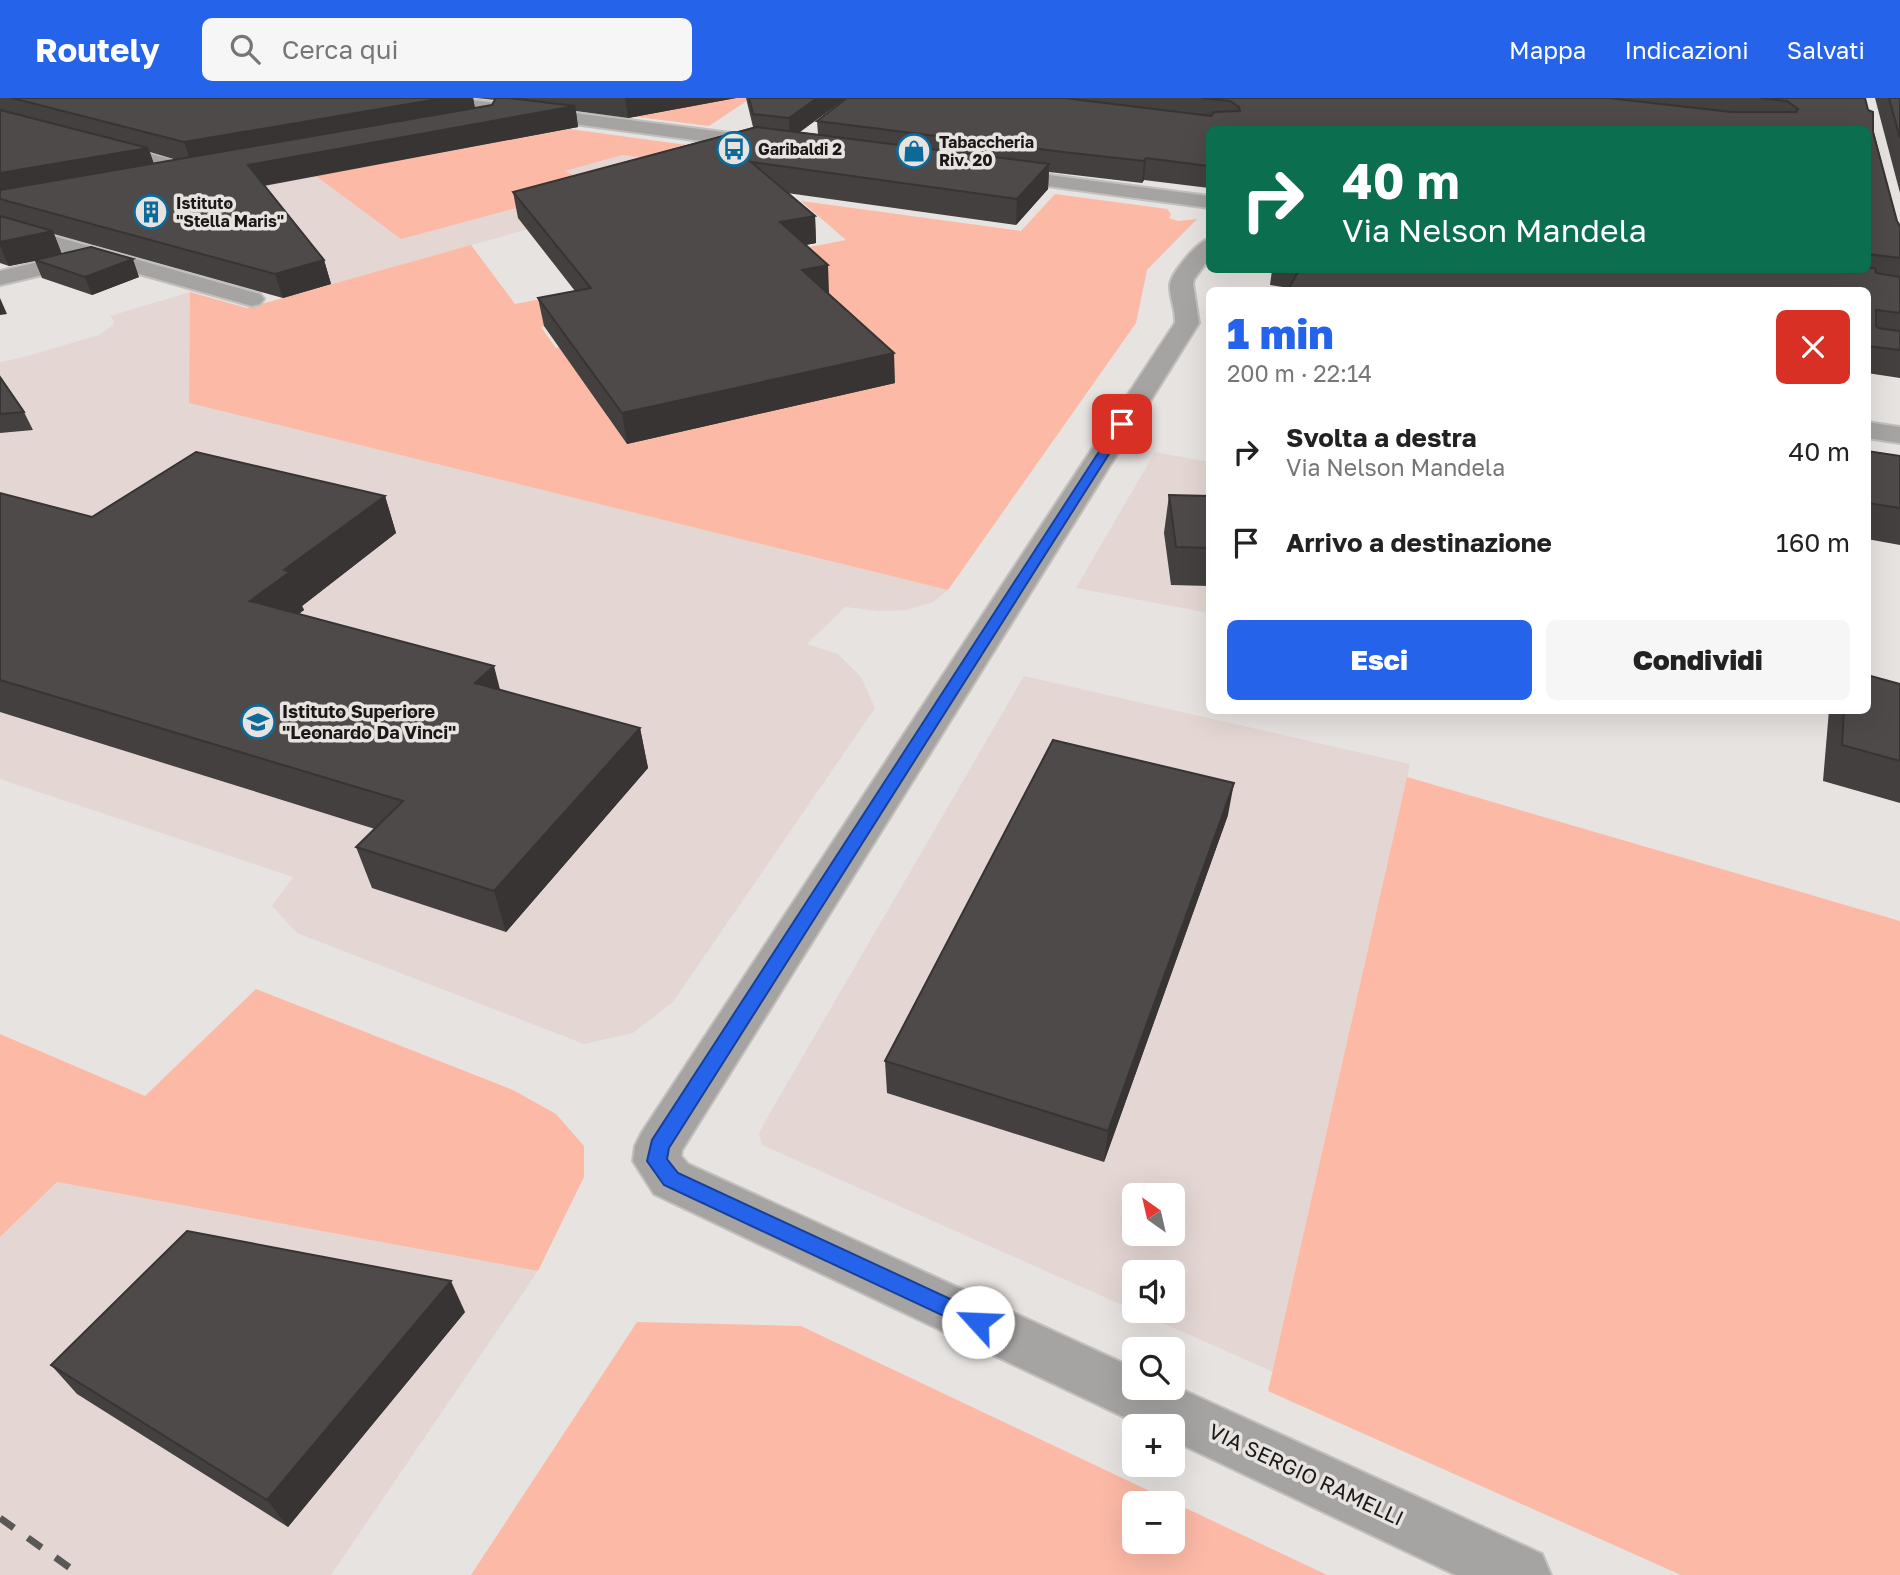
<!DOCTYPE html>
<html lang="it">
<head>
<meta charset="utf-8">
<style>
	:root { --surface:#fff; --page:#f6f6f6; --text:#222; --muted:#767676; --accent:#2563eb }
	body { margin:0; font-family:"Golos Text",sans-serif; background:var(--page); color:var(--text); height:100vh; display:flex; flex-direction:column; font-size:26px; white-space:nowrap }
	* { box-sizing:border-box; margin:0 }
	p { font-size:23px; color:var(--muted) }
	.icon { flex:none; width:38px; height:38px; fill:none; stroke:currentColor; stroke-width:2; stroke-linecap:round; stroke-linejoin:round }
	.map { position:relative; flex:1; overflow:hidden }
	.details { position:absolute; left:1206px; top:189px; width:665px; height:427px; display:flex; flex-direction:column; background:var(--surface); border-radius:10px; box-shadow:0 7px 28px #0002 }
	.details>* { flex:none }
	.banner { position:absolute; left:1206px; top:28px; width:665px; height:147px; border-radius:10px; box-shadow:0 7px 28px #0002; background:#0b6e4f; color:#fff; overflow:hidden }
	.needle { width:46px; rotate:326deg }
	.fabs { position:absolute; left:1122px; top:1085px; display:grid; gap:14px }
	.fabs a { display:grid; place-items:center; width:63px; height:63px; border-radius:10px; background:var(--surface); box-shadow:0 7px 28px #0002; font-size:35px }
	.pin { position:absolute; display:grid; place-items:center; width:60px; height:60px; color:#fff; margin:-30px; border-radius:14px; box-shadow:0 4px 10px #0006 }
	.me { position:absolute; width:77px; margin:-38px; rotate:295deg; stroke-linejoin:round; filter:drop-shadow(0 0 5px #0008) }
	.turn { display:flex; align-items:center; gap:24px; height:147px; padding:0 21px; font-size:32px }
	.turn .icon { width:91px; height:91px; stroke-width:2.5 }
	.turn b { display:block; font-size:49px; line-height:60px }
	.round { display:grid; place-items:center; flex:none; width:74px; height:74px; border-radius:10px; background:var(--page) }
	.overview { display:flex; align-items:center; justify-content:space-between; height:119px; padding:0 21px }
	h1 { font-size:42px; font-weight:800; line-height:52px; color:var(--accent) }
	.button { display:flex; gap:14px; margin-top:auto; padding:14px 21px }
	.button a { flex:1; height:80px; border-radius:10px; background:var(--accent); color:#fff; font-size:28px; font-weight:800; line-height:80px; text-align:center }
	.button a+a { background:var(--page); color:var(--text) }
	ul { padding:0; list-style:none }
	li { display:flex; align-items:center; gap:21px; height:91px; padding:0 21px }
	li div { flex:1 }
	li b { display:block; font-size:26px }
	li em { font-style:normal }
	header { display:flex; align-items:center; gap:42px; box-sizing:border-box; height:98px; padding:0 35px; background:var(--accent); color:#fff }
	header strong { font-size:33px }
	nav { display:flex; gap:38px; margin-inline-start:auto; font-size:24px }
	.search { width:490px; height:63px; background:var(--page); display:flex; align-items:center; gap:18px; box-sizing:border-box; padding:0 24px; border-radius:10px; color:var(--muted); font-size:26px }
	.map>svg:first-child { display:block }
	.built { fill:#e4d7d3; fill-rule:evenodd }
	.green { fill:#fcb9a6; fill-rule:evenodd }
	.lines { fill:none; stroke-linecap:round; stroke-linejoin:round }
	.minor-casing { stroke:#c2bfbd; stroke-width:4 }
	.minor { fill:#a6a4a3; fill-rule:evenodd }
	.rail { stroke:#5a5856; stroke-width:7; stroke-dasharray:17 17; stroke-linecap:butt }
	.wall { fill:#43403f; fill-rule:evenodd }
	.shaded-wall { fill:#373433 }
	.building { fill:#4e4a49; stroke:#373433; stroke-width:2 }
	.route { fill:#2563eb; stroke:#184099; stroke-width:2 }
	.labels { text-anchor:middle; stroke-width:7; stroke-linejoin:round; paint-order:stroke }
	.far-poi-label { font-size:16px; font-weight:bold; fill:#1b1918; stroke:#e7e3e1; text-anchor:start }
	.poi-label { font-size:18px; font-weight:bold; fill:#1b1918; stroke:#e7e3e1; text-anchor:start }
	.near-street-label { font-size:21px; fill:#1b1918; stroke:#e7e3e1 }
</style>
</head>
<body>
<header>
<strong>Routely</strong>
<div class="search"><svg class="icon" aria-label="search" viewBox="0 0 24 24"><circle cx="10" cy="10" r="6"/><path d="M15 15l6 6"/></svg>Cerca qui</div>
<nav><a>Mappa</a><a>Indicazioni</a><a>Salvati</a></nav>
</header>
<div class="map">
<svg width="1900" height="1477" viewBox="0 0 1900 1477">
	<rect width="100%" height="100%" fill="#e7e3e1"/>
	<g class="built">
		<path d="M510 23 782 60 283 200 52 135 0 114Z"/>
		<path d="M190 194 189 305 948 492 933 504 906 512 879 513 845 509 807 546 838 556 861 579 875 610 673 904 633 935 584 946 297 835 272 808 293 779 0 681V264L20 260 99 237 113 227 114 223 110 218Z"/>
		<path d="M1155 354 1209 364V515L1076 490Z"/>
		<path d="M1024 578 1410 666 1273 1274 762 1047 759 1036 764 1025ZM1134 1097H1172V1136H1134ZM1134 1174H1172V1213H1134Z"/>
		<path d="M57 1084 538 1173 331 1477H0V1139Z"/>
	</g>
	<g class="green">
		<path d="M631 0H751L709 28 606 15Z"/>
		<path d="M569 31 730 53 688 64 622 57 565 73 595 89 401 141 316 78Z"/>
		<path d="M1055 96 1167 111 1171 116 1169 120 1178 123 1197 121 1147 172 1136 225 948 492 189 305 190 194 247 210 471 147 515 206 846 142 801 103 1021 133ZM809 176 829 195 556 250 541 229ZM894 284 627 346 607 318 608 317Z"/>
		<path d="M1407 679 1900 823V1477H1681L1268 1293Z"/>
		<path d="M256 891 513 992 556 1016 584 1048V1079L538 1173 57 1084 0 1139V936L145 998Z"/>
		<path d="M637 1224 801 1228 1327 1477H471ZM1134 1405H1172V1444H1134Z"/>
	</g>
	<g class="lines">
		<g class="minor-casing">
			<g id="minor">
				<path d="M406 0H456L770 40 779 46 770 52 415 5Z"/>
				<path d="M0 17 194 67 200 74 197 78 190 80 0 28Z"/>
				<path d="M996 70 1209 98V110L989 80 986 76 989 72Z"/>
				<path d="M0 123 260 196 264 201 260 206 252 208 97 164 0 187V173L72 156 0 136Z"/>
				<path d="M1209 141V161L1194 181 1193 186 1199 225 682 1052 681 1058 688 1066 1134 1270V1290H1172V1287L1542 1456 1551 1477H1456L1172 1342V1328H1143L654 1096 633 1063 635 1048 642 1034 1175 225C1176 211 1169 199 1170 186 1172 174 1198 143 1209 141Z"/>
				<path d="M1867 324 1900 329V345L1867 340Z"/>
			</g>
		</g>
		<use href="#minor" class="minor"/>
		<path class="rail" d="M0 1420 80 1477"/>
	</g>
	<g class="wall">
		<path d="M0 0H473L475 10 492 7 495 2 476 0H736L628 20 576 13 578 29 264 88 324 162 331 186 283 200 54 136 62 156 139 179 92 197 42 180 35 163 9 168 0 165ZM150 54 177 62 154 66Z"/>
		<path d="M746 0H846L800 34 818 36 817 23 847 0H1865L1897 123 1900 128V280L1867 275V192L1289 190 1270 187 1272 172H1867V32H1209V90L1144 82 1142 85 1049 74 1048 91 1016 127 787 95 815 118 816 145 806 147 829 195H828L895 285 627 346 544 228 538 200 575 193 518 120 513 94 753 29Z"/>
		<path d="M1875 0H1900V95Z"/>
		<path d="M0 279 24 314 33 332 0 335Z"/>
		<path d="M1867 353 1900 358V447L1867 441Z"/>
		<path d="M0 395 92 419 385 398 396 435 302 508 304 512 298 516 500 592 640 630 648 670 506 834 372 790 356 749 375 731 0 614Z"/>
		<path d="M1169 397 1209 398V488L1171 487 1164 435Z"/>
		<path d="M1900 586V705L1823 683 1829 612H1867Z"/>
		<path d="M1228 717 1104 1064 887 995 885 963Z"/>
		<path d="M465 1214 288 1429 77 1296 51 1267Z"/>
	</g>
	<g class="shaded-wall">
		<path d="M444 0H473L476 16 191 65 184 44Z"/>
		<path d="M625 0H736L628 20Z"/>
		<path d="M817 0H846L790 41 789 20Z"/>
		<path d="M575 8 578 29 254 89 248 67Z"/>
		<path d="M148 50 156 72 0 99V75Z"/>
		<path d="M1146 60 1144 82 1142 85 1144 63Z"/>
		<path d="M1049 66 1048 91 1016 127 1017 101Z"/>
		<path d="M815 118 816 145 782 151 780 124Z"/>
		<path d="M53 133 62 157 9 168 0 148V144Z"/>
		<path d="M133 161 139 179 92 197 85 179Z"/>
		<path d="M324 162 331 186 283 200 275 176Z"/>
		<path d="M828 167 829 195 804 200 802 172Z"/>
		<path d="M0 200 7 216 0 217Z"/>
		<path d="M894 255 895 285 627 346 622 315Z"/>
		<path d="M385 398 396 435 302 508 304 512 265 542 250 503 284 472Z"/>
		<path d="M494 568 504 607 475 585Z"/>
		<path d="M640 630 648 670 506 834 494 793Z"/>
		<path d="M1234 685 1228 717 1104 1064 1108 1033Z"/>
		<path d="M451 1183 465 1214 288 1429 267 1402Z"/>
	</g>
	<g class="building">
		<path d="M12 0H444L184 44Z"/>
		<path d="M496 0H509L575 8 248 67 324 162 275 176 0 101V92L492 7Z"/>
		<path d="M749 0H817L789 20 753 16Z"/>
		<path d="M847 0H1064L1211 18 1214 14 1240 13 1239 9 1230 3 1202 0H1608L1731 14H1796L1798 11 1787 3 1760 0H1865L1868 12 1873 14V34L1897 123 1900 128V160L1867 156V32H1209V68L1146 60 1144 63 1063 54 817 23Z"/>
		<path d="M1889 0H1900V40Z"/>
		<path d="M0 12 148 50 0 75Z"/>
		<path d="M757 29 1049 66 1017 101 751 64 815 118 780 124 828 167 802 172 894 255 622 315 538 200 591 190 513 94Z"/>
		<path d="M0 118 53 133 0 144Z"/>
		<path d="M91 149 133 161 85 179 35 162Z"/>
		<path d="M1867 170H1875L1876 175 1900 179V215L1876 212V228L1878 230 1900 233V252L1867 248V192H1288L1299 172H1867Z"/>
		<path d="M0 279 24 314 0 316Z"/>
		<path d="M1867 353 1900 358V410L1867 405Z"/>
		<path d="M196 354 385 398 284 472 290 474 250 503 494 568 475 585 640 630 494 793 356 749 403 703 0 582V395L92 419Z"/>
		<path d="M1169 397 1209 398V450L1176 449Z"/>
		<path d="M1867 577 1900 586V663L1842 647 1844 612H1867Z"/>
		<path d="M1053 642 1234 685 1108 1033 885 963Z"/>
		<path d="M187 1133 451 1183 267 1402 51 1267Z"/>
	</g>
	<path class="route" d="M1122 322 1128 326 669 1050 667 1061 678 1075 985 1217 989 1224 985 1231 978 1234 664 1087 647 1063 652 1042 1117 326Z"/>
	<defs>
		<g id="bus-ring" transform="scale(1.75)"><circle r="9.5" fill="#e7e3e1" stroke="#0c6a99" stroke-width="1.5"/><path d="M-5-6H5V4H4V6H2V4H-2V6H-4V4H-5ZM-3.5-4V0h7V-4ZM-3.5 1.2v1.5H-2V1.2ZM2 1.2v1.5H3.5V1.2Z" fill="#0c6a99"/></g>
		<g id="shop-ring" transform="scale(1.75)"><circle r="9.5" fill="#e7e3e1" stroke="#0c6a99" stroke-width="1.5"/><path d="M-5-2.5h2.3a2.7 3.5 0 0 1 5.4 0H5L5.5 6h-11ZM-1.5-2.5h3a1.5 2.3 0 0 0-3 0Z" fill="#0c6a99"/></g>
		<g id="building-ring" transform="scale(1.75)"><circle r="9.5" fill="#e7e3e1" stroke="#0c6a99" stroke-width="1.5"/><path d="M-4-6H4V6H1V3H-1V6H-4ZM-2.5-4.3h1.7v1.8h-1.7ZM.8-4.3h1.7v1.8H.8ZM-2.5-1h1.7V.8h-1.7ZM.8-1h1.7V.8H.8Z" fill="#0c6a99"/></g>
		<g id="school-ring" transform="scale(1.75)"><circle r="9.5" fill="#e7e3e1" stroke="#0c6a99" stroke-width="1.5"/><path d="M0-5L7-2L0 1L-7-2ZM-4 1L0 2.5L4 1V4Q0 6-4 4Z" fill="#0c6a99"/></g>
	</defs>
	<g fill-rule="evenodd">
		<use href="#bus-ring" x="734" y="51"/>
		<use href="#shop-ring" x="914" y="53"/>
		<use href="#building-ring" x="151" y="114"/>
		<use href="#school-ring" x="258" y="624"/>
	</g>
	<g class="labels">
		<g class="far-poi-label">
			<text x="939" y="50">Tabaccheria<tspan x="939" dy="18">Riv. 20</tspan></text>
			<text x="758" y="57">Garibaldi 2</text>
			<text x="176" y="111">Istituto<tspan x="176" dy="18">"Stella Maris"</tspan></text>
		</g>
		<g class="poi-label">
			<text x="282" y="620">Istituto Superiore<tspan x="282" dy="21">"Leonardo Da Vinci"</tspan></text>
		</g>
		<g class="near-street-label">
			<text transform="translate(1306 1377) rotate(25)" y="7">VIA SERGIO RAMELLI</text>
		</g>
	</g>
</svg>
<div class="fabs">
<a><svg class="needle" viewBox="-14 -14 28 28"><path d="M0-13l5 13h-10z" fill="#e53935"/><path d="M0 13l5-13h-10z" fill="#767676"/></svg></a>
<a><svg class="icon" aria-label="sound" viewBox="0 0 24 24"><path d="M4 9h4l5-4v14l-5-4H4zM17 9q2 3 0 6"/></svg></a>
<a><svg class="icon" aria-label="search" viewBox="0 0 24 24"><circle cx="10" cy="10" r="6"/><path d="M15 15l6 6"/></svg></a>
<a>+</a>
<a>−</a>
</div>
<div class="pin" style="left:1122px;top:326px;background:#d93025"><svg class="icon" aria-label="arrive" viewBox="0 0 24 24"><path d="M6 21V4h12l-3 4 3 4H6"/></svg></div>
<svg class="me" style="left:978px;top:1224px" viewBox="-20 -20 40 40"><circle r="19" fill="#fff"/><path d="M0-13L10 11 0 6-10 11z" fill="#2563eb"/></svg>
<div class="banner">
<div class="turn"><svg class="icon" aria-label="right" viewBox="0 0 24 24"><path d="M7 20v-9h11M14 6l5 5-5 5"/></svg><div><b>40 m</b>Via Nelson Mandela</div></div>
</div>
<section class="details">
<div class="overview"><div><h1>1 min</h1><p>200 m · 22:14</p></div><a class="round" style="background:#d93025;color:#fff"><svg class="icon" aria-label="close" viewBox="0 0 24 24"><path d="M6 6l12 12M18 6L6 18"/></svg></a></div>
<ul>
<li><svg class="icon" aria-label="right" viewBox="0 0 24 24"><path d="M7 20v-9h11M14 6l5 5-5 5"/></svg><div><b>Svolta a destra</b><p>Via Nelson Mandela</p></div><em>40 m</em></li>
<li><svg class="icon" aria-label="arrive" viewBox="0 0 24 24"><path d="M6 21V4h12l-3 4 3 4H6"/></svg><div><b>Arrivo a destinazione</b></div><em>160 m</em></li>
</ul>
<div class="button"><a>Esci</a><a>Condividi</a></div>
</section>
</div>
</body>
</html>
